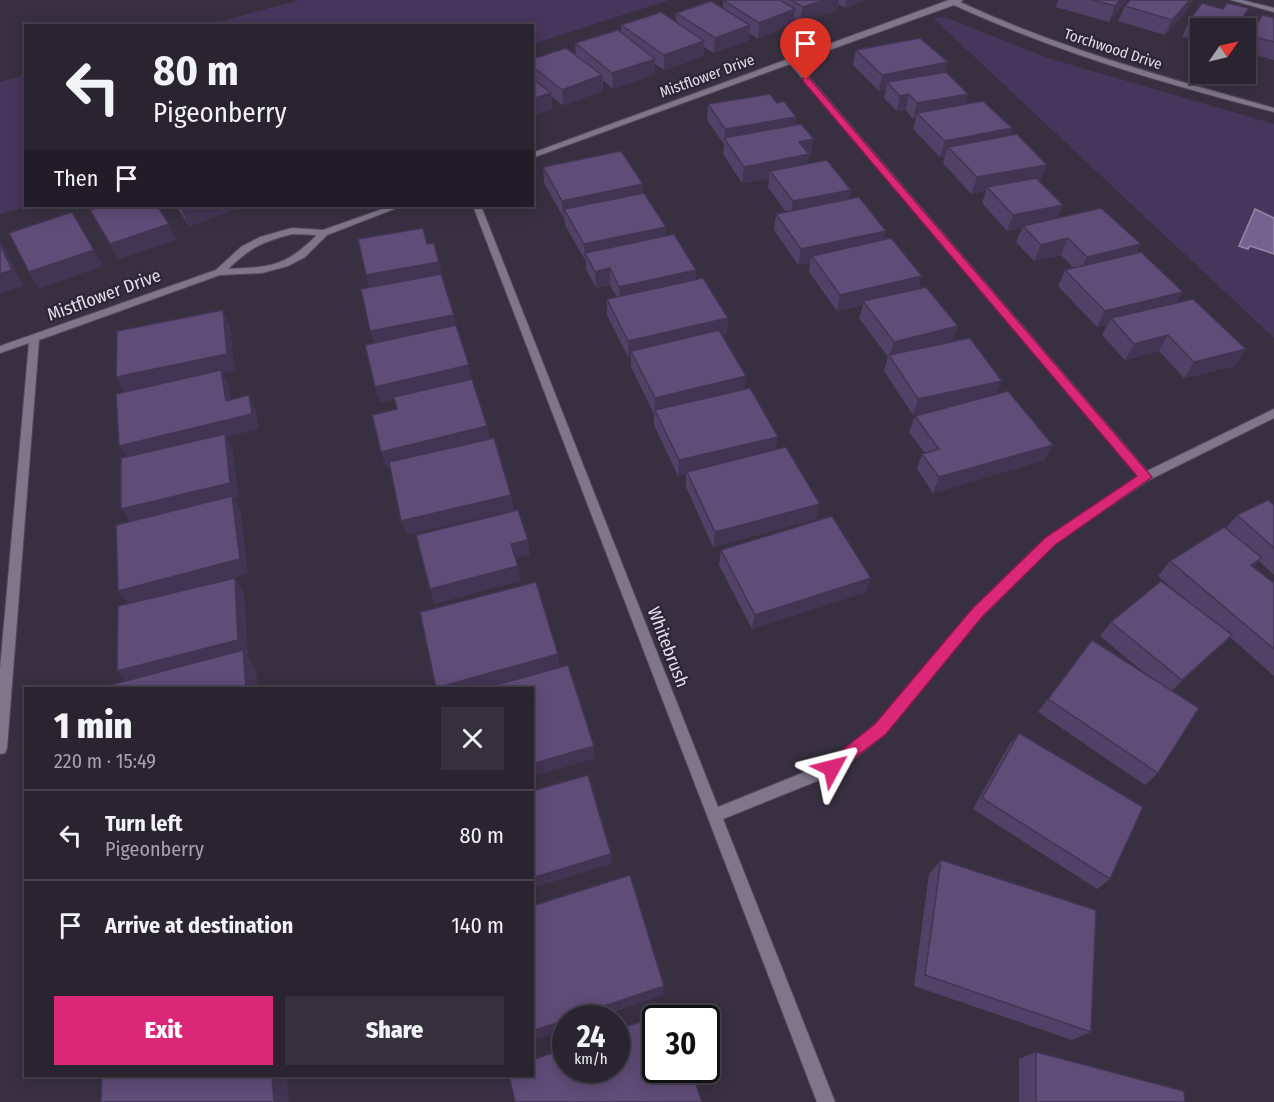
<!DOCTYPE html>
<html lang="en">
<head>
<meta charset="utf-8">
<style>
	:root { --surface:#2a2431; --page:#36303d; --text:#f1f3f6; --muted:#a5a4ab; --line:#46414d; --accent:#db2777 }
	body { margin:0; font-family:"Fira Sans Condensed",sans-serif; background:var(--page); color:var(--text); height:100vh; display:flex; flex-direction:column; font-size:22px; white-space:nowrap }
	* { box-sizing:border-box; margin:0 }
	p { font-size:20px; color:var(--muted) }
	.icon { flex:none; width:33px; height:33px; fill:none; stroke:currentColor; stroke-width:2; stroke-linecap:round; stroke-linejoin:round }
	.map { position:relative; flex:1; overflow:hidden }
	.panel { position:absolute; left:24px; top:687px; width:510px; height:390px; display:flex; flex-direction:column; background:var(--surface); border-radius:0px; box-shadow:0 3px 15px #0003,0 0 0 2px var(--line) }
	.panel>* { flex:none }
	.banner { position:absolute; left:24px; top:24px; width:510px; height:183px; border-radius:0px; box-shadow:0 3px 15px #0003,0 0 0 2px var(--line); background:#2a2431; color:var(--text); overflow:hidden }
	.needle { width:39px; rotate:56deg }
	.fabs { position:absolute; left:1190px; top:18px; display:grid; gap:12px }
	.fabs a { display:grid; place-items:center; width:66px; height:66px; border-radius:0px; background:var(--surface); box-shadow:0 3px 15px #0003,0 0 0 2px var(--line); font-size:30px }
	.speed { position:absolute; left:552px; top:1005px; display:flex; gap:12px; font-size:30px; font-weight:700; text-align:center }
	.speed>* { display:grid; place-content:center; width:78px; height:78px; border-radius:50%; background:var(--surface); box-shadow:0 3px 15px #0003,0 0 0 2px var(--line); line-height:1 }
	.speed small { font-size:15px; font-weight:400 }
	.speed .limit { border:3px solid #111; border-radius:9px; background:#fff; color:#111 }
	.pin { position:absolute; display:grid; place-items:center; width:51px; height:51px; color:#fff; margin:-62px -26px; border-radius:50% 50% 50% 0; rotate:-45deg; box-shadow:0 0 6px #0007 }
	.pin .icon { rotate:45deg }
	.me { position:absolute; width:66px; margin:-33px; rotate:52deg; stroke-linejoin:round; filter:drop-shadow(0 0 4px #0008) }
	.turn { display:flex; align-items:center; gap:21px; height:126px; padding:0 30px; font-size:27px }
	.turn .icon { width:78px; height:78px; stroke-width:2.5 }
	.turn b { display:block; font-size:42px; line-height:51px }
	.then { display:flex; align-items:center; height:57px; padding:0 30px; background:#0003; gap:12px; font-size:22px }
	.round { display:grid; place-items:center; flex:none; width:63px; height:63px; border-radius:0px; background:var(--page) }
	.overview { display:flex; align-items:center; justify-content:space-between; height:102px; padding:0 30px }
	h1 { font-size:36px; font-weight:800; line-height:45px }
	.cta { display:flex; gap:12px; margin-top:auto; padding:12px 30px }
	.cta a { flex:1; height:69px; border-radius:0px; background:var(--accent); color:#fff; font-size:24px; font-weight:800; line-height:69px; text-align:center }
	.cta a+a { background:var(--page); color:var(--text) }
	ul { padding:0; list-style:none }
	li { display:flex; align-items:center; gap:18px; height:90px; padding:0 30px; border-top:2px solid var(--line) }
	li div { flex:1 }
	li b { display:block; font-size:22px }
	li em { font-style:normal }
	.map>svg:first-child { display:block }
	.green { fill:#46365b }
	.water { fill:#75628e; stroke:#9687a9; stroke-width:1.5 }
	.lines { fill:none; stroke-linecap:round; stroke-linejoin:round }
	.street-casing { stroke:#534c5c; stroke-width:2 }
	.street { fill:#7f768b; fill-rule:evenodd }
	.wall { fill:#524166 }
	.shaded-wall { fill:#423553 }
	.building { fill:#5f4c77; stroke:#423553; stroke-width:1.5 }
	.route { fill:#db2777; stroke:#8e194d; stroke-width:1.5 }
	.labels { text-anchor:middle; stroke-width:4.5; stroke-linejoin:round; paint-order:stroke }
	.far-street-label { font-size:15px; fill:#e2dee9; stroke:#2d2637 }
	.street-label { font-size:18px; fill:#e2dee9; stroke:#2d2637 }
</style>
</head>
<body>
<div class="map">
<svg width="1274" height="1102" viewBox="0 0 1274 1102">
	<rect width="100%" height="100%" fill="#383041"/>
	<g class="green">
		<path d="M300 0H669L533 44 532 26 207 25Z"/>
		<path d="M945 17 1048 58 1274 124V338L933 18Z"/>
		<path d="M25 75 27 206 0 214V82Z"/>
	</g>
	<path class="water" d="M1255 209 1274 218V254L1250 246 1248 249 1239 246Z"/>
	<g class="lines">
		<g class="street-casing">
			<g id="street">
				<path d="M949 0H963L960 2C1061 49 1167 78 1274 108V112C1165 84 1056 52 954 5L796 62 1147 471 1274 409V418L1149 480 1054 544 981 617 886 733 837 773 723 819 835 1102H817L473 206H481L718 807 827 763 876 725 973 609 1046 538 1138 476 790 64 532 158V153Z"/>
				<path d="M1231 0H1242L1274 8V12Z"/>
				<path d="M391 206H402L327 235 305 257 288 266 262 273 220 275 39 340 7 748 5 753 0 754V669L29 343 0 353V346L216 270 241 247 260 237 292 228 323 230ZM292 234 317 235C285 267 271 267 228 269 251 247 262 242 292 234Z"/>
			</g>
		</g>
		<use href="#street" class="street"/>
	</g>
	<g class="wall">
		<path d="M723 0H867L845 8 838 4 837 10 800 22 794 18 793 24 758 39 749 33V40L714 53 704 47V56L664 70 655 64V74L613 89 603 80V91L563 105 551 96 552 109 532 116V59L576 55 575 43 621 33V25L676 22V13L723 8Z"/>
		<path d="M1058 0H1127L1109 22 1056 7Z"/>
		<path d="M1130 0H1192L1187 11 1165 35 1118 21 1125 6Z"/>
		<path d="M1262 15 1274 18V60L1245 52V47Z"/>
		<path d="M1189 21 1241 23 1238 28H1200V41L1182 37Z"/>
		<path d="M856 50 945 72 968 94 965 104 1012 128 1009 136 1041 181H1039L1057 218 1141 244 1136 253 1176 303 1246 349 1234 366 1184 378 1159 351 1125 360 1102 335 1108 324 1097 327 1058 286 1065 270 1074 268 1061 255 1034 261 1016 242 1022 228 1007 231 982 203 986 191 971 194 943 163 945 156 940 157 913 129 916 118 913 119 906 110 897 111 884 98 886 89 879 91 853 65Z"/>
		<path d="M777 103 796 117 795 125 811 155 809 156 807 164 849 199 884 240 922 276 918 289 952 342 996 395 1053 445 1044 460 933 493 917 469 922 454 925 453 909 432 915 416 949 407 913 415 884 371 888 357 859 318 863 305 837 311 809 272 810 263 798 265 774 230 776 214 786 212 768 187 769 178 742 183 723 154 724 144 707 120 708 104Z"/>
		<path d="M543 167 643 184V193L666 227 665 236 695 279 728 318 726 334 722 335 745 389 776 449 816 519 713 547 686 487V474L678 476 654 425V414L631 367V357H628L607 315V299L617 297 610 285 596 288 586 269V260H585L565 225 564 217H563L544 183Z"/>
		<path d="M176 206H236L237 209 189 226Z"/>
		<path d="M1274 505V575L1259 561 1254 567 1274 583V676L1230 637 1172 691 1158 773 1145 785 1038 712 1092 640 1147 675 1100 636 1111 622 1188 601 1158 576 1170 561 1226 528 1237 515Z"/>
		<path d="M721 550 866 592 752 629 719 565Z"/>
		<path d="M1019 733 1110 879 1097 889 973 809 1009 745Z"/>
		<path d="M941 860 1091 1032 1072 1040 914 986 929 874Z"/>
		<path d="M1036 1052 1185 1102H1019V1059Z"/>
	</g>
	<g class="shaded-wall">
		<path d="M825 0H839L837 10 800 22 803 7Z"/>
		<path d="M846 0H867L845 8Z"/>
		<path d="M1120 0H1127L1109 22 1115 6Z"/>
		<path d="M1190 0H1192L1187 11 1165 35 1172 20Z"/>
		<path d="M1249 8 1238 28H1236Z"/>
		<path d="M795 9 793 24 758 39 759 23Z"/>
		<path d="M750 25 749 40 714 53 715 38Z"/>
		<path d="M704 41V56L664 70V55Z"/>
		<path d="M655 59V74L613 89 612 73Z"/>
		<path d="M948 62 944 78 887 82 886 89 879 91 882 75Z"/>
		<path d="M602 75 603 91 563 105 562 90Z"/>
		<path d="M551 93 552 109 532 116V99Z"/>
		<path d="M909 94 906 110 897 111 900 96Z"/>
		<path d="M968 94 963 110 917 113 916 118 913 119 917 103Z"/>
		<path d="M796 117 794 133 725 139V129Z"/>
		<path d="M1012 128 1007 144 948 147 945 156 940 157 945 141Z"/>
		<path d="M814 139 811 155 809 156 806 171H770L769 178 742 183 744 167 799 142Z"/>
		<path d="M1047 165 1041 181 990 190 987 187 986 191 971 194 977 177Z"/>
		<path d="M643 184V200L564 209V217H563L562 201Z"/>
		<path d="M851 190 847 206 790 218 793 201Z"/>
		<path d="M1063 205 1056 221 1023 226 1022 228 1007 231 1013 215Z"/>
		<path d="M194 206H236L237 209 189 226 182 209Z"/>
		<path d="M169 224 176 240 118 260 110 244Z"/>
		<path d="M666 227 665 243 585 253 586 260H585L584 244Z"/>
		<path d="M886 231 882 248 812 256 810 263 798 265 801 249Z"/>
		<path d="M1068 238 1061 255 1034 261 1041 245Z"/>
		<path d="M0 241 7 252 23 286 0 294Z"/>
		<path d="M1141 244 1133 261 1079 274 1087 257Z"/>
		<path d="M94 250 103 266 39 289 29 272Z"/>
		<path d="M439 262 443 278 370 291 366 275Z"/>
		<path d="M610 268V285L596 288 595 272Z"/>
		<path d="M696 270 695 286 620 303 619 287Z"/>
		<path d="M922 276 917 292 863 301V305L837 311 840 295Z"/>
		<path d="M1183 292 1173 308 1111 318 1108 324 1097 327 1105 311Z"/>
		<path d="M223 310 230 327 235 370 223 373 229 386 233 417 226 401 126 393 116 377Z"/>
		<path d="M454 315 457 331 375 347 370 331Z"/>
		<path d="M728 318 726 334 634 356 631 351V357H628V341Z"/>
		<path d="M958 326 952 342 889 356 894 342Z"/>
		<path d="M1168 335 1159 351 1125 360 1134 344Z"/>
		<path d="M1246 349 1234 366 1184 378 1194 362Z"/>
		<path d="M469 365 472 381 380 403 375 387Z"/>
		<path d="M746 376 744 392 655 410 654 414 655 398Z"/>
		<path d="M1002 381 995 397 913 415 918 399Z"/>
		<path d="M249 395 256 411 259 429 227 437 233 450 238 498 234 499 241 512 248 574 129 605 118 591 132 524 121 509 129 461 119 446Z"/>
		<path d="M487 426 490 441 386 467 381 452Z"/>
		<path d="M778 437 775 452 687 472 686 474 678 476 679 460Z"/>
		<path d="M1053 445 1044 460 933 493 939 477Z"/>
		<path d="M511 495 514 510 406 535 401 521Z"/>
		<path d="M820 504 816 519 713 547 715 532Z"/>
		<path d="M528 540 530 555 514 559 511 544Z"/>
		<path d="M1262 558 1249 573 1251 565Z"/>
		<path d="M518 566 521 581 434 604 430 589Z"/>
		<path d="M235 578 244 593 248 654H246L256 669 258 688 129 684 117 671Z"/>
		<path d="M871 578 866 592 752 629 755 615Z"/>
		<path d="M1232 635 1218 649 1169 693 1182 680Z"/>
		<path d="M558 654 560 667 485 688H436Z"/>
		<path d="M594 746 595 758 532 777V764Z"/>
		<path d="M611 854 612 864 532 888V878Z"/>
		<path d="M664 986 663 995 596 1018H568Z"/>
		<path d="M566 1020V1029L532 1041V1031Z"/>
		<path d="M272 1076H287L289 1102H274Z"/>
	</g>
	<g class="building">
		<path d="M723 0H780L795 9 759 23Z"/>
		<path d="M791 0H825L803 7Z"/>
		<path d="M1092 0H1120L1115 6Z"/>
		<path d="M1130 0H1190L1172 20 1125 6Z"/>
		<path d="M711 1 750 25 715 38 676 13Z"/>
		<path d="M1202 3 1223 9 1227 3 1249 8 1236 28H1217L1189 21Z"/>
		<path d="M661 12 704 41 664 55 621 25Z"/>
		<path d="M1262 15 1274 18V42L1251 36Z"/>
		<path d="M618 30 655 59 612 73 575 43Z"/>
		<path d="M920 38 948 62 882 75 856 50Z"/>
		<path d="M566 48 602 75 562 90 532 66V59Z"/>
		<path d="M946 72 968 94 917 103 909 94 900 96 887 82Z"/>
		<path d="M532 78 551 93 532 99Z"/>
		<path d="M770 94 777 103 784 101 796 117 725 129 708 104Z"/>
		<path d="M983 101 1012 128 945 141 917 113Z"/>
		<path d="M801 124 814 139 799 142 809 154 744 167 724 138Z"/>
		<path d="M1017 134 1047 165 977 177 948 147Z"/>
		<path d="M621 151 643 184 562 201 543 167Z"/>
		<path d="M827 160 851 190 793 201 770 171Z"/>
		<path d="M1036 178 1063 205 1013 215 987 187Z"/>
		<path d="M644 193 666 227 584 244 564 209Z"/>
		<path d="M859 197 886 231 801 249 776 214Z"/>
		<path d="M102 206H157L169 224 110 244 90 210Z"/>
		<path d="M179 206H194L182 209Z"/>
		<path d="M1101 208 1141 244 1087 257 1068 238 1041 245 1023 226Z"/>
		<path d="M72 212 94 250 29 272 9 233Z"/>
		<path d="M423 228 427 244 434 243 439 262 366 275 358 239Z"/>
		<path d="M674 234 696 270 619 287 610 268 595 272 585 253Z"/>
		<path d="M891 238 922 276 840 295 812 256Z"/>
		<path d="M0 244 12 270 0 274Z"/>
		<path d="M1141 252 1183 292 1105 311 1065 270Z"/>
		<path d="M441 274 454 315 370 331 361 289Z"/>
		<path d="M703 278 728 318 628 341 607 299Z"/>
		<path d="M926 287 958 326 894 342 863 301Z"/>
		<path d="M1193 299 1246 349 1194 362 1168 335 1134 344 1111 318Z"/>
		<path d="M223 310 227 354 116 377 117 331Z"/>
		<path d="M456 325 469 365 375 387 365 345Z"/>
		<path d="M719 330 746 376 655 398 631 351Z"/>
		<path d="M970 338 1002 381 918 399 889 355Z"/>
		<path d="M221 370 226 401 249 395 252 414 119 446 116 394Z"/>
		<path d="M472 379 487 426 381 452 372 415 397 409 394 397Z"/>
		<path d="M750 388 778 437 679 460 655 410Z"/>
		<path d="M1008 391 1053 445 939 477 922 454 939 449 915 416Z"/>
		<path d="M225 434 230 483 121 509V458Z"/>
		<path d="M494 438 511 495 401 521 389 462Z"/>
		<path d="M786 447 820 504 715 532 687 472Z"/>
		<path d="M232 496 240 559 118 591 116 525Z"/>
		<path d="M1268 500 1274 505V548L1237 515Z"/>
		<path d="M518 510 528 540 511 544 518 566 430 589 416 535Z"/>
		<path d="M832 516 871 578 755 615 721 550Z"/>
		<path d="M1224 527 1262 558 1251 565 1274 583V649L1170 561Z"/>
		<path d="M235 578 238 640 117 671 118 606Z"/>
		<path d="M1161 581 1232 635 1182 680 1111 622Z"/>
		<path d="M536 582 558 654 436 688 420 612Z"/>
		<path d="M1092 640 1199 708 1158 773 1048 699Z"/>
		<path d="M243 650 246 688H110V685Z"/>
		<path d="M568 665 594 746 532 764V688H485Z"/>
		<path d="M1019 733 1143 807 1110 879 982 798Z"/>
		<path d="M588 775 611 854 532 878V791Z"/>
		<path d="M941 860 1096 910 1091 1032 925 975Z"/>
		<path d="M630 875 664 986 568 1018H566V1020L532 1031V906Z"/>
		<path d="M673 1011 675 1018H656V1070H691L702 1102H515L509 1076H532V1060L566 1048V1070H616V1030Z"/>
		<path d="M1036 1052 1184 1091 1185 1102H1036Z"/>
		<path d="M102 1076H272L274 1102H101Z"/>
	</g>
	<path class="route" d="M803 78H809L1152 477 1055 545 982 617 886 734 832 775 827 773 824 768 827 762 875 724 972 609 1045 538 1137 476 803 81Z"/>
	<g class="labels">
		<g class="far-street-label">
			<text transform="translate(1113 49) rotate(18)" y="5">Torchwood Drive</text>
			<text transform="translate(707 76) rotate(-20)" y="5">Mistflower Drive</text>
		</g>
		<g class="street-label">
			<text transform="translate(104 295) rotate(-20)" y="6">Mistflower Drive</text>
			<text transform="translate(668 647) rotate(69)" y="6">Whitebrush</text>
		</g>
	</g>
</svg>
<div class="fabs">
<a><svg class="needle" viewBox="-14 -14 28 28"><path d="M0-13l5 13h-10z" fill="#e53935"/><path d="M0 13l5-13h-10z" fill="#a5a4ab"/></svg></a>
</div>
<div class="speed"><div>24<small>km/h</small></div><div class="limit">30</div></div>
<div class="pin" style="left:806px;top:80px;background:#d93025"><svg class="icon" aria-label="arrive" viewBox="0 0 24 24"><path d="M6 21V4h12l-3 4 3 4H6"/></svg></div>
<svg class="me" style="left:832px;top:768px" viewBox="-20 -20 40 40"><path d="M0-17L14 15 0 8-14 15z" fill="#db2777" stroke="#fff" stroke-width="4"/></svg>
<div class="banner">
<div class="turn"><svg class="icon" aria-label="left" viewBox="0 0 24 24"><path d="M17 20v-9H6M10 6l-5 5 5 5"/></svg><div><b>80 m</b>Pigeonberry</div></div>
<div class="then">Then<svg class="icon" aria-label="arrive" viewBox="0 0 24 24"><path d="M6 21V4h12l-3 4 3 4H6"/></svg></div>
</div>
<section class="panel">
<div class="overview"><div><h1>1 min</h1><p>220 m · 15:49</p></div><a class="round"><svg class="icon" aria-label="close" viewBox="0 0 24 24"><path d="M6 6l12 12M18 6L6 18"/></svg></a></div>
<ul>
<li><svg class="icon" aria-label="left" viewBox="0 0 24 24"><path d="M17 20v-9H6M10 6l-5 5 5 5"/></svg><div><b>Turn left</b><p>Pigeonberry</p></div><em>80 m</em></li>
<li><svg class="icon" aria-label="arrive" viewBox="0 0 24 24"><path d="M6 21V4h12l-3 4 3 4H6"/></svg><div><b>Arrive at destination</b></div><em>140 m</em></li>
</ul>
<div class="cta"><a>Exit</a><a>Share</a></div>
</section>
</div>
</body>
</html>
